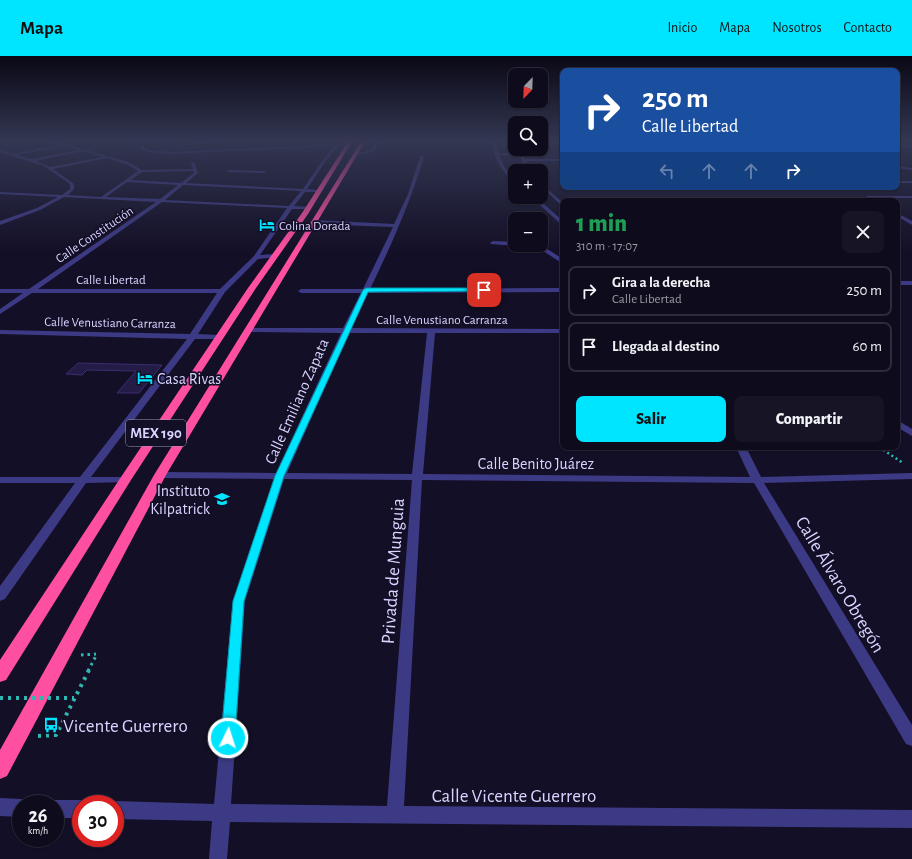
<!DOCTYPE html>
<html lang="es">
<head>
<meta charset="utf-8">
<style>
	:root { --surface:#0e0b1c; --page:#171425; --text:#f1f3f6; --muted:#9b9ba3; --line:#2e2b3b; --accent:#00e5ff }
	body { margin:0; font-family:"Alegreya Sans",sans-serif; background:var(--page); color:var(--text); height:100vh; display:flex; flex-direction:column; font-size:15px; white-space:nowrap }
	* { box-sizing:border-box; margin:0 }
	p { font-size:13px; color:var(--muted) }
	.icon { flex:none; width:22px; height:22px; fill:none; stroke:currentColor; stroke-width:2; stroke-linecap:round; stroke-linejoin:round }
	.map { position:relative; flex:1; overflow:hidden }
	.sheet { position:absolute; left:560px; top:142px; width:340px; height:252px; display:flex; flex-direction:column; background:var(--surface); border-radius:8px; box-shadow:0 1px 3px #0004,0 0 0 1px var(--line) }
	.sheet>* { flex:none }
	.hud { position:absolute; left:560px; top:12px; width:340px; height:122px; border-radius:8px; box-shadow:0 1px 3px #0004,0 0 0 1px var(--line); background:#1a4fa0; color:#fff; overflow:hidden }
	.needle { width:26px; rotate:203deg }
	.buttons { position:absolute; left:508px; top:12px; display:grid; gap:8px }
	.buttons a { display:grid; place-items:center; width:40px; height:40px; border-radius:8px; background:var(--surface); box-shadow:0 1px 3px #0004,0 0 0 1px var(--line); font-size:20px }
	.speed { position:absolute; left:12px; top:739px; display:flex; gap:8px; font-size:20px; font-weight:700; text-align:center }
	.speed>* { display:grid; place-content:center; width:52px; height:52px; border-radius:50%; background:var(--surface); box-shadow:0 1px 3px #0004,0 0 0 1px var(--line); line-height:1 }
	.speed small { font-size:10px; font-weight:400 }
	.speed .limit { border:6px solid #d22; background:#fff; color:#111 }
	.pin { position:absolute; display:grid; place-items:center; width:34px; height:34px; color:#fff; margin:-17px; border-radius:8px; box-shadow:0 2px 6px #0006 }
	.me { position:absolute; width:44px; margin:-22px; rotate:4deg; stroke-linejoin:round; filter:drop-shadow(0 0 3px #0008) }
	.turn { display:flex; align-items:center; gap:14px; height:84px; padding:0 16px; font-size:18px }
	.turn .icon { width:52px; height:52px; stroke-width:2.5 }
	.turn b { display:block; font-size:28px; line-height:34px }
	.lanes { display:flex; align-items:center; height:38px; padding:0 16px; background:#0003; justify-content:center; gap:20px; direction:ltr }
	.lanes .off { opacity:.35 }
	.round { display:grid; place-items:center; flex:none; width:42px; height:42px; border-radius:8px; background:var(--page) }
	.summary { display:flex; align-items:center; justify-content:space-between; height:68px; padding:0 16px }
	h1 { font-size:24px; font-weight:800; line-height:30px; color:#1e9e55 }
	.cta { display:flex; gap:8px; margin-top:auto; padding:8px 16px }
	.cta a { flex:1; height:46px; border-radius:8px; background:var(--accent); color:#111; font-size:16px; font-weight:800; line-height:46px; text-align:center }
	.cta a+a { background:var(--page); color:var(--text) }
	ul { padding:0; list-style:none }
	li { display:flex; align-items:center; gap:12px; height:50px; margin:0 8px 6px; padding:0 8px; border:2px solid var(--line); border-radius:8px }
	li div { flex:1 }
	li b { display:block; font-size:15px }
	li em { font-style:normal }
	header { display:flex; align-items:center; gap:24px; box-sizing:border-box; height:56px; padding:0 20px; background:var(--accent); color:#111 }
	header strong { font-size:19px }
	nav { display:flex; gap:22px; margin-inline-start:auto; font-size:14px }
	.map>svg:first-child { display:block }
	.building { fill:#241b47; stroke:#3b2d73 }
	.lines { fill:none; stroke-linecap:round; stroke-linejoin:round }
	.path-far2 { stroke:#2fb8b0; stroke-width:2.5; stroke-dasharray:2 3; stroke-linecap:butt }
	.path-far1 { stroke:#2fb8b0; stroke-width:3; stroke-dasharray:2.5 4; stroke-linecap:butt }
	.path { stroke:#2fb8b0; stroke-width:4; stroke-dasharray:3 5; stroke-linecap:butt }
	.minor { fill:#3d3a85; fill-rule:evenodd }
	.highway { fill:#ff4fa3; fill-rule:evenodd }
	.path-bridge { stroke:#2fb8b0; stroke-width:4; stroke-dasharray:3 5; stroke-linecap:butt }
	.route { fill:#00e5ff; stroke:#0095a6 }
	.labels { text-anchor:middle; stroke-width:3.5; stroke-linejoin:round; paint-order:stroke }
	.far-poi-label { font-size:13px; fill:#d9d4ff; stroke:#130f26; text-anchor:start }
	.far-street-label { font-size:13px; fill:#d9d4ff; stroke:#130f26 }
	.shield { fill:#130f26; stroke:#9e99be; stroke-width:1 }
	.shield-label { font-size:15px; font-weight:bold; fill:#d9d4ff }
	.poi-label { font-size:16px; fill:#d9d4ff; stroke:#130f26; text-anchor:start }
	.street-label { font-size:16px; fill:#d9d4ff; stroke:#130f26 }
	.near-street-label { font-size:19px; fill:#d9d4ff; stroke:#130f26 }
	.near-poi-label { font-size:19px; fill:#d9d4ff; stroke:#130f26; text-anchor:start }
</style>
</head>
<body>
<header>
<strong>Mapa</strong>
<nav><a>Inicio</a><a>Mapa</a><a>Nosotros</a><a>Contacto</a></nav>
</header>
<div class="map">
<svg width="912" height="803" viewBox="0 0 912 803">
	<rect width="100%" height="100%" fill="#130f26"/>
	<path class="building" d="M78 307 162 309 139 337H117L136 315 87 314 82 319 66 318Z"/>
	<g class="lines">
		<path class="path-far2" d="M879 391 903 407"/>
		<g class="path-far1">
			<path d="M81 599 96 598"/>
			<path d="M88 615 97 598"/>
		</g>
		<path class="path" d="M38 680 56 679 89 614"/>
		<g class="minor">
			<path d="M33 84 65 88 128 106 142 114 193 113 191 107 194 106 198 117 186 127 303 133 322 105 334 90 171 98 148 96 140 92 143 87 135 84H182L181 85 146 87 144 92 149 94 171 96 350 88 338 90 325 106 307 133 318 134 320 136H305L294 150 309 151 311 153H292L260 199 274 198 276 199V201L258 203 225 236 198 278 219 279H222V283H195L91 421H125L129 422 130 424 129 426 86 427 5 543 0 545V530L75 427H0V421H80L187 283 0 278V274L190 278 217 237H32L0 258V253L23 237H0V233H29L156 146 64 141 40 154 0 169V165L37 152 58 141 0 138V136L62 139 70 133V128L44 110 0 96V94L12 98 58 89ZM60 89 79 94 31 103 16 99 59 91ZM83 95 103 101 50 111 35 105ZM107 102 126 108 138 115 101 141 68 139 74 133V128L53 113ZM193 115 194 117 181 127 131 124 142 116ZM127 126 178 129 160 143 106 141ZM183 129 301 135 289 150 165 144ZM162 146 287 152 254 200 220 233H38Z"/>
			<path d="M269 84H282L178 89 180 88Z"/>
			<path d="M379 84H382L373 96 354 100 352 99 371 94Z"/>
			<path d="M492 84H495L498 97H517L515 93H519L525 103H563V105H526L532 115H528L519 99H499L505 112 515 123V126H513C502 115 492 100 492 84Z"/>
			<path d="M510 84H514L515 91Z"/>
			<rect x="541" y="86" width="22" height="2"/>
			<path d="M912 89V91L897 92V90Z"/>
			<path d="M422 100 424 101C410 147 391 190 370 233L563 232V236L368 237 351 272 563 273V277H435L423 418 750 421 736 391H746L761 421 912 417V423L764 427 912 669V690L906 688 754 427 422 424 404 750 912 754V772L230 766 227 803H209L212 765 115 763V748H109L115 745 214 748 233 545 274 423 160 422 155 419 160 416 276 417 341 277 248 276 244 274 248 272H343L361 237H301L298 235 301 233H363L393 171 313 168 310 166 313 164 394 168 408 138 420 101ZM349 277H427L412 418 287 417ZM284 423 412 424 387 750 231 748 245 545Z"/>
			<path d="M897 110 912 112V114L897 112Z"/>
			<path d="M228 114 264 115 266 116 264 117 227 116Z"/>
			<rect x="897" y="125" width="15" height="2"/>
			<path d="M541 127 563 147V151L541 130Z"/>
			<path d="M760 131H834L840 134 838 135H775Z"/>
			<path d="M868 140H912V142H872L876 143V145L792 144 790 143 792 142 867 143 866 141Z"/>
			<path d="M531 141H536L563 165V170Z"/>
			<path d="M897 157 912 165V169L897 160Z"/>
			<path d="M493 185 515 186V189H517L515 190 491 188 490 187Z"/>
			<path d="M534 189H541L563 203V208Z"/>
			<rect x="897" y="225" width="15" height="4"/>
			<path d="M897 364 912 373V380L897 371Z"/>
			<path d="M0 742 21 743 27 746 28 748H21V761L0 760Z"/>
			<path d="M55 744H81L88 748H81V762H55V748H48Z"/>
		</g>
		<g class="highway">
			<path d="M349 84H353L308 158 256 232 131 424 6 624 0 626V604L119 424 248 232 302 157Z"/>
			<path d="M362 84H366L166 419 7 720 0 723V694L154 419Z"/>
		</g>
		<path class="path-bridge" d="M0 642H74"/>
	</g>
	<linearGradient id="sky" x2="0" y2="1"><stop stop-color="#0a0815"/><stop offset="0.43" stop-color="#333752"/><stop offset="1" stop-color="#333752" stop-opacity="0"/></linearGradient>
	<rect width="912" height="196" fill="url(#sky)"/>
	<path class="route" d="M484 232 486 233V235L368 236 284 420 244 545 235 682 233 686 228 688 223 686 221 682 233 545 275 420 363 234 366 232Z"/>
	<defs>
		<g id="hotel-bare" transform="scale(1.2)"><path d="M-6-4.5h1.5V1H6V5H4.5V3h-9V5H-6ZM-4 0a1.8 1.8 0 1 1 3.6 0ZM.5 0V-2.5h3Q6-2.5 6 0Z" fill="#00e5ff" stroke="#130f26" stroke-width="2.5" paint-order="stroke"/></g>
		<g id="school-bare" transform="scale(1.2)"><path d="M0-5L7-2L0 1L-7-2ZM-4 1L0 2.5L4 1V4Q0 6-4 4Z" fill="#00e5ff" stroke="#130f26" stroke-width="2.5" paint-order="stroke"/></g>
		<g id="bus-bare" transform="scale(1.2)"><path d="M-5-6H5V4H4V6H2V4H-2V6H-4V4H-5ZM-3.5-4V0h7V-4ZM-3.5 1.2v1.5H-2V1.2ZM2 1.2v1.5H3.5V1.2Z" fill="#00e5ff" stroke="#130f26" stroke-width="2.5" paint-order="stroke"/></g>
	</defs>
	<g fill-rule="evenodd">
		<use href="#hotel-bare" x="267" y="169"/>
		<use href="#hotel-bare" x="145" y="322"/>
		<use href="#school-bare" x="222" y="443"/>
		<use href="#bus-bare" x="51" y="669"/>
	</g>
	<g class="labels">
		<g class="far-poi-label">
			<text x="279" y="174">Colina Dorada</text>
		</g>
		<g class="far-street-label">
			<text transform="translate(94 178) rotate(-34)" y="5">Calle Constitución</text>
			<text x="111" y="228">Calle Libertad</text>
			<text x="442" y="268">Calle Venustiano Carranza</text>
			<text transform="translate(110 266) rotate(1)" y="5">Calle Venustiano Carranza</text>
		</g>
		<rect class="shield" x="126" y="364" width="60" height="26" rx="3"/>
		<g class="shield-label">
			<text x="156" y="382">MEX 190</text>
		</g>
		<g class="poi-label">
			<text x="157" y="328">Casa Rivas</text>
			<text x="210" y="440" text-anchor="end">Instituto<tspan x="210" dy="18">Kilpatrick</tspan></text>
		</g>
		<g class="street-label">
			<text transform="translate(296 345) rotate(-66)" y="6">Calle Emiliano Zapata</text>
			<text x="536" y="413">Calle Benito Juárez</text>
		</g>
		<g class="near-street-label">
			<text transform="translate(392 515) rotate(-86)" y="7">Privada de Munguia</text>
			<text transform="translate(841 528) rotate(59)" y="7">Calle Álvaro Obregón</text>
			<text x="514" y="746">Calle Vicente Guerrero</text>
		</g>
		<g class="near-poi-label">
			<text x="63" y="676">Vicente Guerrero</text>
		</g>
	</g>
</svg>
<div class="buttons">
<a><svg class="needle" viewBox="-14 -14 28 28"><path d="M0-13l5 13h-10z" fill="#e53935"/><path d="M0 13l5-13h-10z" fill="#9b9ba3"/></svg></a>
<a><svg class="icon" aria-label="search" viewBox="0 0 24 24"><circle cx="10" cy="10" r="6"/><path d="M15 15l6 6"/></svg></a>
<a>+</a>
<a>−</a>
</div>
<div class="speed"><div>26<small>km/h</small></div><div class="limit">30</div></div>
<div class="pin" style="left:484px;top:234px;background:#d93025"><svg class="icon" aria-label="arrive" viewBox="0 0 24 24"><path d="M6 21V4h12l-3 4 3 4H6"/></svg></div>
<svg class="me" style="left:228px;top:682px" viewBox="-20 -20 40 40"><circle r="17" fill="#00e5ff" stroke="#fff" stroke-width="3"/><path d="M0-11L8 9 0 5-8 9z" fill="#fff"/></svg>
<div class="hud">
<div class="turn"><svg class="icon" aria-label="right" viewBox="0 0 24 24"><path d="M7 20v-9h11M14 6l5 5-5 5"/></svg><div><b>250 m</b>Calle Libertad</div></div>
<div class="lanes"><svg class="icon off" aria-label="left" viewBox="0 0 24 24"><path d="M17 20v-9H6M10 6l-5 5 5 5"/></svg><svg class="icon off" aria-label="ahead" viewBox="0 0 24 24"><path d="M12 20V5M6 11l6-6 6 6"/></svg><svg class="icon off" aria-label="ahead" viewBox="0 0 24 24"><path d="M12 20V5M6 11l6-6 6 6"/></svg><svg class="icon" aria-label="right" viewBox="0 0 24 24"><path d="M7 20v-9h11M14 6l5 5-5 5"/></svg></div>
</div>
<section class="sheet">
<div class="summary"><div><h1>1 min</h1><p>310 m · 17:07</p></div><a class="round"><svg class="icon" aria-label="close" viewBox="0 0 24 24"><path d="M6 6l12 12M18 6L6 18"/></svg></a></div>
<ul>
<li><svg class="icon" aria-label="right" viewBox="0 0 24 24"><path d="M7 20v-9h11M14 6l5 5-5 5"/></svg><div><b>Gira a la derecha</b><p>Calle Libertad</p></div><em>250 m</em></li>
<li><svg class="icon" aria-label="arrive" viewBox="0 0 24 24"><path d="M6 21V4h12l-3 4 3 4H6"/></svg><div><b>Llegada al destino</b></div><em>60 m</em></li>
</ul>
<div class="cta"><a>Salir</a><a>Compartir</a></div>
</section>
</div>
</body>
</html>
